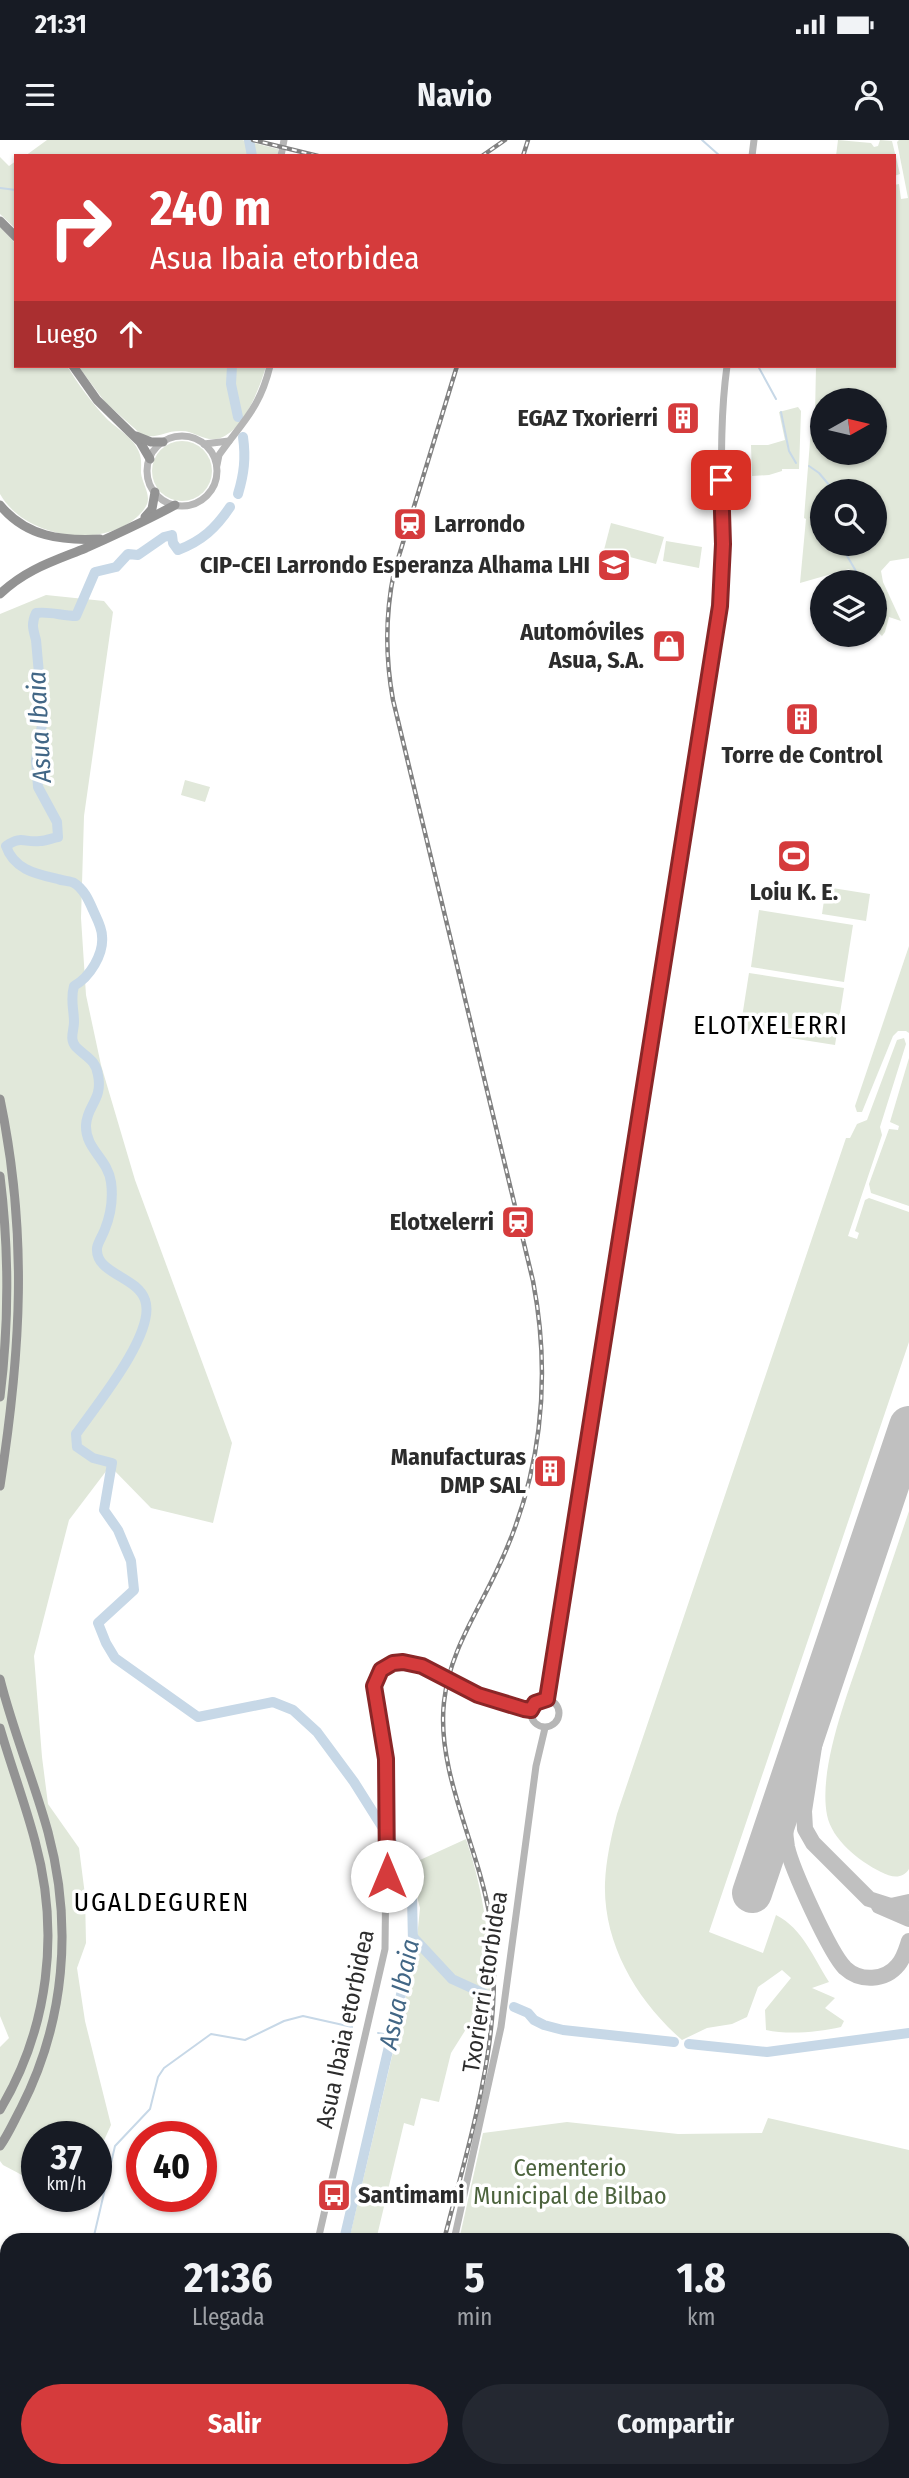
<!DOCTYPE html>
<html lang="es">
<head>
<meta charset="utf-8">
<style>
	:root { --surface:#171b24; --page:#242831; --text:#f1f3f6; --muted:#9ea1a6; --accent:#d53b3c }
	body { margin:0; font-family:"Fira Sans Condensed",sans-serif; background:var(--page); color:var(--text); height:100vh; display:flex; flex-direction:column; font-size:26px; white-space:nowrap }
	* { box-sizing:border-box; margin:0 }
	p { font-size:23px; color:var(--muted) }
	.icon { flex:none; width:38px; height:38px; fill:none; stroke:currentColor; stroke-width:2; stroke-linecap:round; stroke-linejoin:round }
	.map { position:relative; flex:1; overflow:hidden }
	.sheet { position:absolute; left:0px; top:2093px; width:910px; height:245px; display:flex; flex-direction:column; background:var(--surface); border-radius:21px 21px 0 0; box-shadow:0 2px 5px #0004 }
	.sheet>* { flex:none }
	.hud { position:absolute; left:14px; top:14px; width:882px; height:214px; border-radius:0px; box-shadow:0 2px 5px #0004; background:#d53b3c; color:#fff; overflow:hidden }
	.needle { width:46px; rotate:82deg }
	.tools { position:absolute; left:810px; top:248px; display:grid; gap:14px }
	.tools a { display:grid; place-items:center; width:77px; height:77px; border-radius:50%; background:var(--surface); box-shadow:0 2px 5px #0004; font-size:35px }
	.speed { position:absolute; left:21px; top:1981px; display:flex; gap:14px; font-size:35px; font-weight:700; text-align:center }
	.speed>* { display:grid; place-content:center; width:91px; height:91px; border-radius:50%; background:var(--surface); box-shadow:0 2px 5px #0004; line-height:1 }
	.speed small { font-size:18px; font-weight:400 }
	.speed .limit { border:10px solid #d22; background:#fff; color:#111 }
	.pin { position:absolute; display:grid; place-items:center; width:60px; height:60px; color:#fff; margin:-30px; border-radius:14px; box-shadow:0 4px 10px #0006 }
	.me { position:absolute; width:77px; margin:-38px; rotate:0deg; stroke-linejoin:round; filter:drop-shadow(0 0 5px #0008) }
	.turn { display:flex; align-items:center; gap:24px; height:147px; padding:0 21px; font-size:32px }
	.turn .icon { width:91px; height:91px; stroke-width:2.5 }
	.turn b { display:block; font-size:49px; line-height:60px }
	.then { display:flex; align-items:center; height:66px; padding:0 21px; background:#0003; gap:14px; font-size:26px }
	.eta { display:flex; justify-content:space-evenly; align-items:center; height:119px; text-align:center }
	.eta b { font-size:42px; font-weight:700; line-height:49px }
	.action { display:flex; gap:14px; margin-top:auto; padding:14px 21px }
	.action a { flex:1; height:80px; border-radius:42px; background:var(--accent); color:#fff; font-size:28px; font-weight:700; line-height:80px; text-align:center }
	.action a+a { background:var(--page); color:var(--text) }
	.status { display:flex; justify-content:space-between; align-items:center; height:49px; padding:0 35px; background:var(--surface); direction:ltr }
	.status svg { height:19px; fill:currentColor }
	header { display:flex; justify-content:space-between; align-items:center; height:91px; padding:0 21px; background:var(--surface); font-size:32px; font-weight:700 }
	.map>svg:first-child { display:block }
	.green { fill:#e1e8da; fill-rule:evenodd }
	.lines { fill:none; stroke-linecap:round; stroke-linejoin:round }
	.stream { stroke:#c7d8e7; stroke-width:2 }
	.river { stroke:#c7d8e7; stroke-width:10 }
	.taxiway { stroke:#c0c0c0; stroke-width:16 }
	.runway { stroke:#c0c0c0; stroke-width:40 }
	.secondary { stroke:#b6b6b6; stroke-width:7 }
	.highway { stroke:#939393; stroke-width:9 }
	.rail-casing { stroke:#818181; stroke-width:4.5 }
	.rail { stroke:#fff; stroke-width:2; stroke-dasharray:5; stroke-linecap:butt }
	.secondary-bridge { stroke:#b6b6b6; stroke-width:7 }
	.route-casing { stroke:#8a2627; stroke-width:18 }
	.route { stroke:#d53b3c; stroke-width:12 }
	.labels { text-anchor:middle; stroke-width:7; stroke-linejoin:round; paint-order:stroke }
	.poi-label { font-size:24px; font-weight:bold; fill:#2c2c2c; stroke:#fff; text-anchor:end }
	.street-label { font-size:24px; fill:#2c2c2c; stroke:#fff }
	.park-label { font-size:24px; fill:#4c633d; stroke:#fff }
	.water-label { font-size:26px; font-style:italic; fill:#426786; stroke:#fff }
	.neighbourhood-label { font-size:26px; letter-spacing:2px; fill:#000; stroke:#fff }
</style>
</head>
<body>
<div class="status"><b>21:31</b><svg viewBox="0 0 49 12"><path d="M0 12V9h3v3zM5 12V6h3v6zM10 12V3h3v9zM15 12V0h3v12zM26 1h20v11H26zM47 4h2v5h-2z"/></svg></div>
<header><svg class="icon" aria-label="menu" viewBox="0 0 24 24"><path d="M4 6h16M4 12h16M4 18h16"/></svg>Navio<svg class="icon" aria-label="person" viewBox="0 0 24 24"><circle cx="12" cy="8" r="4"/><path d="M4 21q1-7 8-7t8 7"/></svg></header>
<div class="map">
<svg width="909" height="2338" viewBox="0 0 909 2338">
	<rect width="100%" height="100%" fill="#fff"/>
	<g class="green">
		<path d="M47 0H242L278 9V16H25Z"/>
		<path d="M838 0 871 3 874 7 878 6 880 0 892 1 900 34 894 36V16H836Z"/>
		<path d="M899 0H909V418L890 421 881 431 883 442 901 481 889 477 885 492 882 496 875 489V443H861L849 429 800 443 806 379 804 378 812 276 815 275 816 226H894V45L899 44 901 59 908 58 897 2ZM822 261H875V313H822ZM822 352H875V404H822Z"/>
		<path d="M0 17 9 26 16 21V89L0 74Z"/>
		<path d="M0 87 16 104V226H67C78 244 91 262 106 278 116 288 134 298 139 312 142 319 141 326 141 333 142 342 148 350 148 359 148 366 142 372 137 377 100 410 24 397 0 354Z"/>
		<path d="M78 226H266C260 248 242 295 216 299 204 301 193 290 180 291 165 291 160 298 143 296L105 262Z"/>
		<path d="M798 267 801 271 799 329H782V331L769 335 752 336 751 305H768L785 300 779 272Z"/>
		<circle cx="182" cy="331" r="30"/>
		<path d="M611 383 664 397 656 424 604 410Z"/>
		<path d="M666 401 702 407 699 428 663 421Z"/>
		<path d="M46 455 104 461 113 472 84 676 81 778 86 855 101 925 135 1040 232 1303 213 1383 151 1368 110 1326 69 1380 34 1516 42 1617 48 1664 79 1708 85 1755 86 1803 77 1828 85 1881 111 1985 96 2018V1997H37V2043L3 2025 0 2021V1907L9 1898 0 1876V474Z"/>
		<path d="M185 640 210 647 205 662 181 655Z"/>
		<path d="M826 747 870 754 866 781 822 774Z"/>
		<path d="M759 770 853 785 844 842 751 827Z"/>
		<path d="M909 806V893L906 891H898L893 896 862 972H857L855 966Z"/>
		<path d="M749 833 844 848 835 905 740 890Z"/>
		<path d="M904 898 906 904 880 987 882 995 848 1096 857 1099 859 1093 855 1091 865 1060 869 1058 909 1072V1202L709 1792 763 1813 776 1775C803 1789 813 1817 829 1842L812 1848 835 1858 825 1868 844 1881 841 1887C818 1892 789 1895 766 1890L765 1870 791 1838 782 1830 758 1847 747 1877 732 1884 707 1888 682 1900C637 1861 603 1804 605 1743 606 1720 611 1697 617 1674L846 998H850L857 984 867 980 897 900Z"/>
		<path d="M909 918V1066L871 1053 869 1044 889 989 898 990 899 986 890 982Z"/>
		<path d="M909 1371V1729C902 1740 891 1737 881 1732 859 1721 832 1700 827 1675 818 1628 848 1553 863 1508 878 1462 894 1416 909 1371Z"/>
		<path d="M466 1699C484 1752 491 1804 490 1860L473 1859V1878L451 1913 439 1962 421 1958 414 1986 404 1983 377 2096 382 2100H349L415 1818 420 1768 409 1725Z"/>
		<path d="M768 1978 909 2010V2255L903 2269V2100H459L483 1993 567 1982 678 1994 762 1993Z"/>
		<path d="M577 2331H708L707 2338H609Z"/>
	</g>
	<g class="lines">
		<g class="stream">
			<path d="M702 0 720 16"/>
			<path d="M0 48 16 50"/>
			<path d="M758 226 776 259"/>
			<path d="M781 272 789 311 796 323"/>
			<path d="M809 326 819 333 835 352"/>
			<path d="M840 404 863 443"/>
			<path d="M875 464 876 465"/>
			<path d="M378 1893 391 1895"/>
			<path d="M93 2100 115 2006 150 1969 158 1937 164 1928 211 1894 245 1900 284 1881 303 1876 352 1887"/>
		</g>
		<g class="river">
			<path d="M249 0 252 16"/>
			<path d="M232 226 231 244 238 277"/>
			<path d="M238 354C244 334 246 318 243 297"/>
			<path d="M230 367C216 388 202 401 178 410L173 403 172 395 164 397 138 415 128 414 116 427 95 432 76 476C62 476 50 471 36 473 31 484 33 489 36 500L43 579 36 620 38 647 57 682 58 697C52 698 46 701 40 701 24 703 22 695 6 706 14 730 37 734 58 739 63 741 70 741 74 743 84 749 89 761 93 770 96 777 102 787 102 796 104 814 90 837 74 846 70 860 74 869 74 882 74 891 69 899 76 907 86 917 96 920 98 935 103 960 87 965 86 985 85 1009 108 1019 111 1042 113 1057 111 1074 105 1089 103 1095 98 1102 97 1108 95 1134 137 1136 145 1160 157 1192 95 1267 76 1294L77 1307 93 1318 112 1323 104 1370 118 1390 131 1421 134 1450 98 1483 106 1503 115 1518 198 1577 273 1562 293 1570 317 1592 354 1642 405 1723 412 1756 413 1803 344 2100"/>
			<path d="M413 1797 452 1839 487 1855"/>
			<path d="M514 1867 528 1873 534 1880 544 1885 563 1890 674 1902"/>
			<path d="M689 1904 767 1912 909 1893"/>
			<path d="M289 2338 291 2331"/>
		</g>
		<g class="taxiway">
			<path d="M831 1518 823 1549 804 1671 805 1689 813 1703 869 1759 891 1766 909 1762"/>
			<path d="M794 1627C788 1654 782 1679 787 1707 792 1729 830 1813 845 1828 860 1842 885 1841 898 1825 904 1818 906 1810 909 1801"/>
			<path d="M879 1766 909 1779"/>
		</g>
		<path class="runway" d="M752 1753 909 1286"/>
		<g class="secondary">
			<path d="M281 16 284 0"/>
			<path d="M752 16 754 0"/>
			<circle cx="182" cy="331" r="35"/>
			<path d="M204 304 229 301"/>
			<path d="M217 325 219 315C243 281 260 268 270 226"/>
			<path d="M454 1543 494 1561 531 1570"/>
			<circle cx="545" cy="1573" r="14"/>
			<path d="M547 1559 720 466C726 386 716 306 727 226"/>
			<path d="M318 2100 385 1809 387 1635 384 1602 374 1554 375 1539 381 1530 393 1523 414 1524 433 1530"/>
			<path d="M454 2100 501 1887 536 1626 545 1588"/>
			<path d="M0 2238 7 2246"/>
			<path d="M263 2331H266"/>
			<path d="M399 2338V2331"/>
		</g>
		<g class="highway">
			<path d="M0 81 16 97"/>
			<path d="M73 226 97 260 140 302 150 319"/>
			<path d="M136 296 151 302H163"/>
			<path d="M0 365C26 397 62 401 100 399"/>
			<path d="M145 377 152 369 155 352"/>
			<path d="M0 454C26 429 54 421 86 408 117 394 146 381 175 365"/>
			<path d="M0 959C28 1093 21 1212 0 1346"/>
			<path d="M0 1036C9 1109 9 1184 0 1257"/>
			<path d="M0 1539C13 1591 34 1641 48 1692 73 1785 65 1882 21 1968 14 1981 8 1995 0 2006"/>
			<path d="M0 1588C11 1626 25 1663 35 1701 60 1792 49 1888 0 1970"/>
		</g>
		<g class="rail-casing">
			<g id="rail">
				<path d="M253 0 318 16"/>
				<path d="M482 16 505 0"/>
				<path d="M523 16 528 0"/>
				<path d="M444 2100C471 1994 506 1889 490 1778 479 1708 436 1632 444 1562 449 1513 477 1473 497 1430 541 1339 552 1240 533 1141L393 560C385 516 385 476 394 432L457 226"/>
				<path d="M380 2338 382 2331"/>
			</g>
		</g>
		<use href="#rail" class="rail"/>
		<path class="secondary-bridge" d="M433 1530 454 1543"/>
	</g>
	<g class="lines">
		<g class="route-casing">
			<path id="route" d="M387 1736 386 1619 374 1546 381 1530 393 1523 403 1522 422 1526 478 1555 524 1569 531 1570 535 1563 547 1559 720 466 723 404 721 340"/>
		</g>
		<use href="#route" class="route"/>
	</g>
	<defs>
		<g id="building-square" transform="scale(1.75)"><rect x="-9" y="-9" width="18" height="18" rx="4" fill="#d53b3c" stroke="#fff"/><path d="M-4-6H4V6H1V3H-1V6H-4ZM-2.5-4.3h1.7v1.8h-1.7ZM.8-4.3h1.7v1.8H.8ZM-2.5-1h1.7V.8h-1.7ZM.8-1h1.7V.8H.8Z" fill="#fff"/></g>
		<g id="station-square" transform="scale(1.75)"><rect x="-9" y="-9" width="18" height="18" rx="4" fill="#d53b3c" stroke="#fff"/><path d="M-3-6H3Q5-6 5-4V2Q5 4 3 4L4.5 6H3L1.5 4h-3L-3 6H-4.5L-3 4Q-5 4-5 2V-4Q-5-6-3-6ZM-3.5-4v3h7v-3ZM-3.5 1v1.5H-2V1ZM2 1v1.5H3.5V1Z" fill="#fff"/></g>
		<g id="school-square" transform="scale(1.75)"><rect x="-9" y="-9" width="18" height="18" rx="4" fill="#d53b3c" stroke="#fff"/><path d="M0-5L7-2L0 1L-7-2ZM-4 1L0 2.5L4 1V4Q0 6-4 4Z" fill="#fff"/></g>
		<g id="shop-square" transform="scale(1.75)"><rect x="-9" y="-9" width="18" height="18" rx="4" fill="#d53b3c" stroke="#fff"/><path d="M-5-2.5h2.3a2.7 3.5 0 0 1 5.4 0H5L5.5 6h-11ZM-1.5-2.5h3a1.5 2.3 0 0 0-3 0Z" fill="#fff"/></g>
		<g id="stadium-square" transform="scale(1.75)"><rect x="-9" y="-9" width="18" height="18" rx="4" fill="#d53b3c" stroke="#fff"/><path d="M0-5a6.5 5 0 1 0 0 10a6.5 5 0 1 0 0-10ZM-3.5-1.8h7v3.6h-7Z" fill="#fff"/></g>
		<g id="bus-square" transform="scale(1.75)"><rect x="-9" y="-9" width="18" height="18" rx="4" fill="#d53b3c" stroke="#fff"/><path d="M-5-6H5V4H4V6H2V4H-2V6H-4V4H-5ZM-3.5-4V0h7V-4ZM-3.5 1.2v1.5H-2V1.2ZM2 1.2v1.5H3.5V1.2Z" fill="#fff"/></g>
	</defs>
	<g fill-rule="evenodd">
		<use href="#building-square" x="683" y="278"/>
		<use href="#station-square" x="410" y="384"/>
		<use href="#school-square" x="614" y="425"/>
		<use href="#shop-square" x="669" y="506"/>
		<use href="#building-square" x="802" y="579"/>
		<use href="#stadium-square" x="794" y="716"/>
		<use href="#station-square" x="518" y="1082"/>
		<use href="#building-square" x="550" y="1331"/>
		<use href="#bus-square" x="334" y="2055"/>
	</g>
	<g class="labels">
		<g class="poi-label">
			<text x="658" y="286">EGAZ Txorierri</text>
			<text x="434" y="392" text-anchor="start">Larrondo</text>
			<text x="590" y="433">CIP-CEI Larrondo Esperanza Alhama LHI</text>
			<text x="644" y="500">Automóviles<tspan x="644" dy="28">Asua, S.A.</tspan></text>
			<text x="802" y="623" text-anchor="middle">Torre de Control</text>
			<text x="794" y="760" text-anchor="middle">Loiu K. E.</text>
			<text x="494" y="1090">Elotxelerri</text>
			<text x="526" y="1325">Manufacturas<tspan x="526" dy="28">DMP SAL</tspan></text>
			<text x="358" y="2063" text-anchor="start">Santimami</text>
		</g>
		<g class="street-label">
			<text transform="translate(485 1842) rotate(-81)" y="8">Txorierri etorbidea</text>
			<text transform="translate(345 1889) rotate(-78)" y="8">Asua Ibaia etorbidea</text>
		</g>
		<g class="park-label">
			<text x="570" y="2036">Cementerio<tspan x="570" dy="28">Municipal de Bilbao</tspan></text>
		</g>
		<g class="water-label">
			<text transform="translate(39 587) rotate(-93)" y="9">Asua Ibaia</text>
			<text transform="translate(399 1854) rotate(-78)" y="9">Asua Ibaia</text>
		</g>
		<g class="neighbourhood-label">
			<text x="771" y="894">ELOTXELERRI</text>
			<text x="162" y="1771">UGALDEGUREN</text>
		</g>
	</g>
</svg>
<div class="tools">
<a><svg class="needle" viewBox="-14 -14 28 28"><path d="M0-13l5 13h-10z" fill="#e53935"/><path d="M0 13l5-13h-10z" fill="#9ea1a6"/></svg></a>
<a><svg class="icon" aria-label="search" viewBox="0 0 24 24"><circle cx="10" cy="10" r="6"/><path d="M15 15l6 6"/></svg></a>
<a><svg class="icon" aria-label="layers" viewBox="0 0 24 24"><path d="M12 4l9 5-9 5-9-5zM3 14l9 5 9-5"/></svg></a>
</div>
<div class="speed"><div>37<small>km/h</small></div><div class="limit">40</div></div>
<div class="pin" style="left:721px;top:340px;background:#d93025"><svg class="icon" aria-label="arrive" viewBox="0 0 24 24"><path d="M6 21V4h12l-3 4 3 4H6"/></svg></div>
<svg class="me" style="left:387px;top:1736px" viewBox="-20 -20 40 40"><circle r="19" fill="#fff"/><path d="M0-13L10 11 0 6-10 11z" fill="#d53b3c"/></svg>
<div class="hud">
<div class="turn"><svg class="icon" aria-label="right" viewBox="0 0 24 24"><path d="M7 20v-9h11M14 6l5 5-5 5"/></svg><div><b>240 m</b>Asua Ibaia etorbidea</div></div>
<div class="then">Luego<svg class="icon" aria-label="ahead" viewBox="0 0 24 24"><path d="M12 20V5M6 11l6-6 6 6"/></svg></div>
</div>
<section class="sheet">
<div class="eta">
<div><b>21:36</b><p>Llegada</p></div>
<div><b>5</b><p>min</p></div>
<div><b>1.8</b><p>km</p></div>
</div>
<div class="action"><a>Salir</a><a>Compartir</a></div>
</section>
</div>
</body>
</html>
